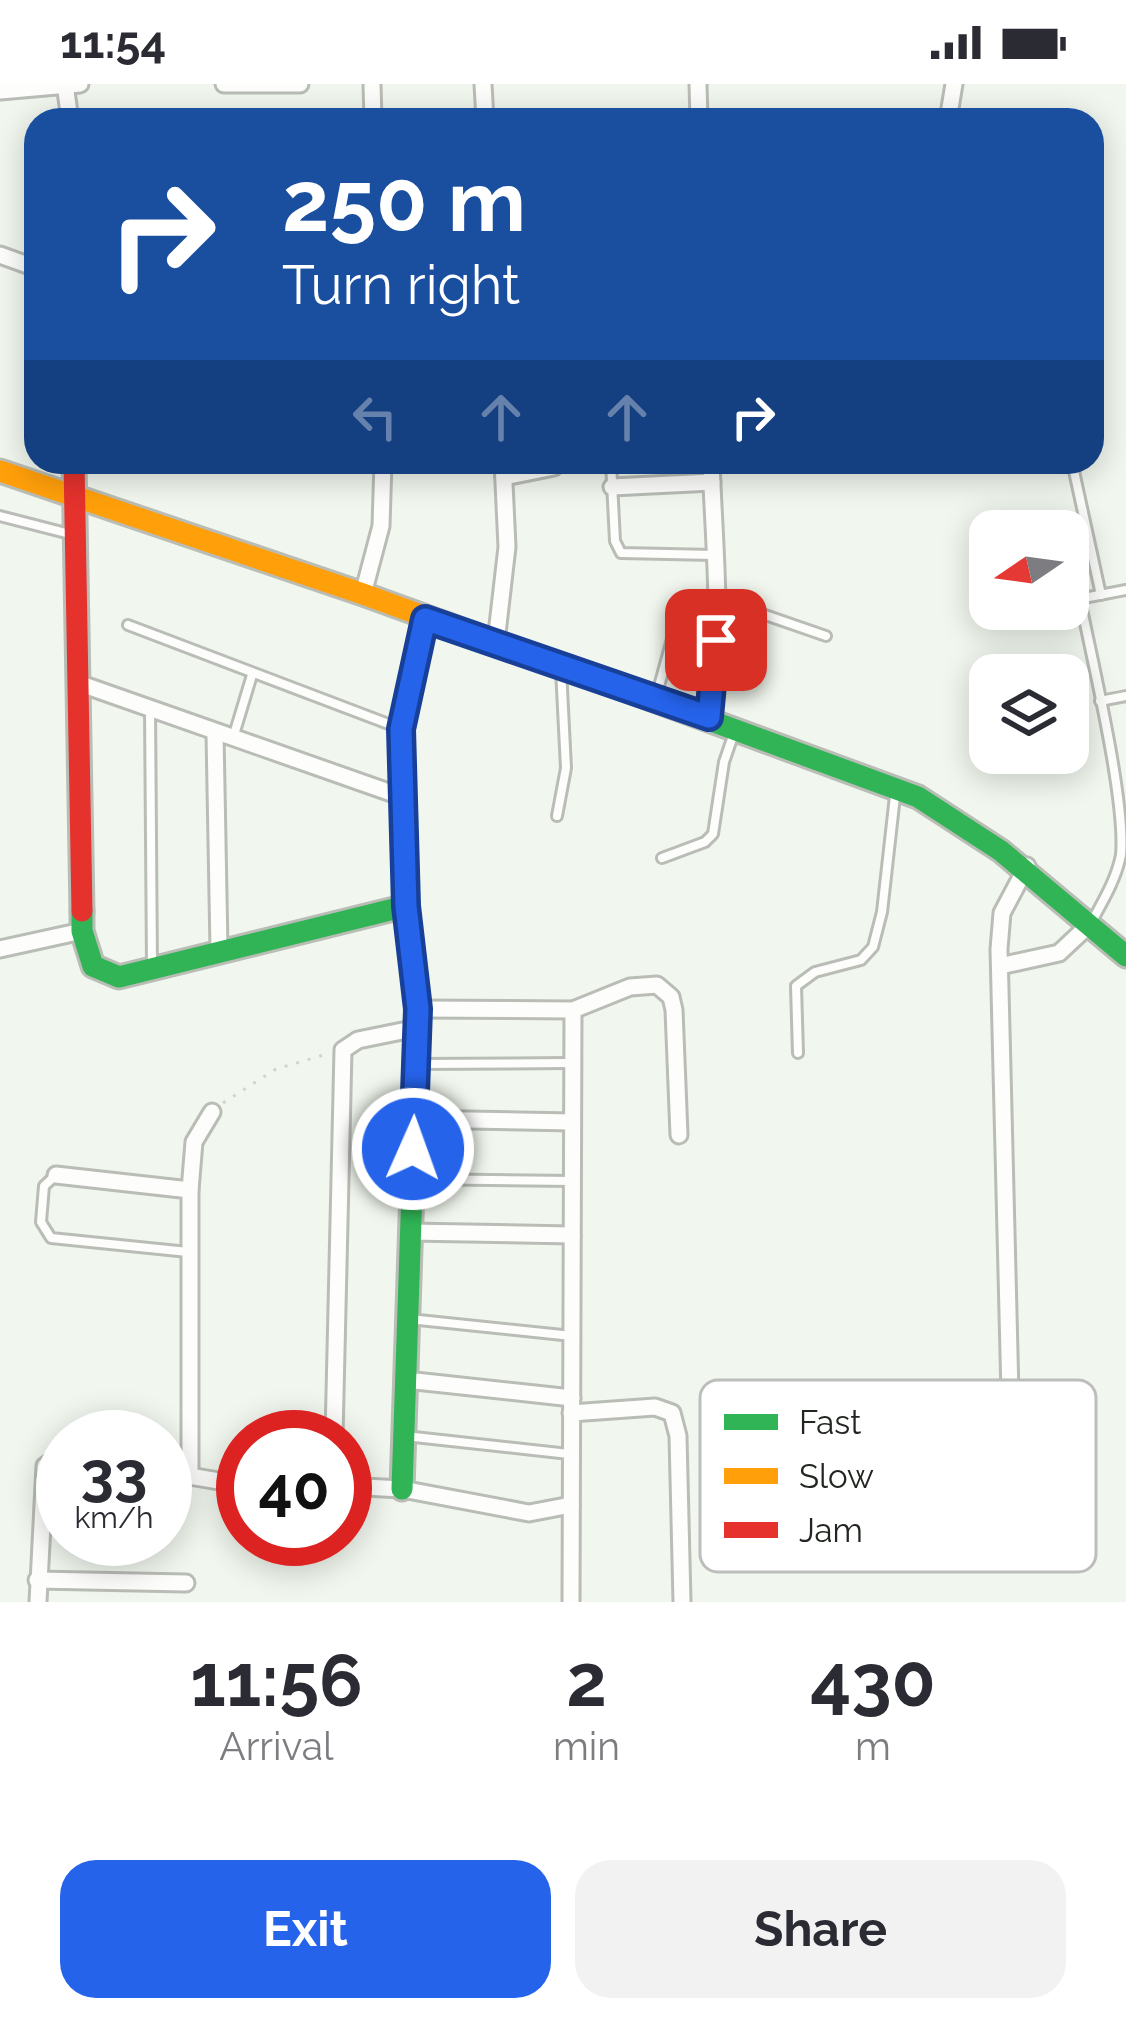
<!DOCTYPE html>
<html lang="en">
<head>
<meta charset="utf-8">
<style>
	:root { --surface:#fff; --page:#f2f2f3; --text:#2b2b33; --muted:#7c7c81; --accent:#2563eb }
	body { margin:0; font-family:Raleway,sans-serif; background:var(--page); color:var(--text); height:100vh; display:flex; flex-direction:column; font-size:45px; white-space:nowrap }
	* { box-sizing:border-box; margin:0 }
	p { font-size:39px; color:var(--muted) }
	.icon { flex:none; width:66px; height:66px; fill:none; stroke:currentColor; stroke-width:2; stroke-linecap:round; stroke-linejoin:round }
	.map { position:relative; height:1518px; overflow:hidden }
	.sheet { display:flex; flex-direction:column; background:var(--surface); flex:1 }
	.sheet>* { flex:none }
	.guide { position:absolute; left:24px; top:24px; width:1080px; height:366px; border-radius:36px; box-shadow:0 6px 30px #0003; background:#1a4fa0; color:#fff; overflow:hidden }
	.needle { width:78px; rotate:257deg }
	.buttons { position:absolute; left:969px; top:426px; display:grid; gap:24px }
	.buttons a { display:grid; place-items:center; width:120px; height:120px; border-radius:24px; background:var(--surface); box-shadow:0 6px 30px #0003; font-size:60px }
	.speed { position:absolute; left:36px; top:1326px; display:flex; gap:24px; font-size:60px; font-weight:700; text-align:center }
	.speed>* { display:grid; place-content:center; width:156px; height:156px; border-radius:50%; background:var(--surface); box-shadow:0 6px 30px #0003; line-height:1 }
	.speed small { font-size:30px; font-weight:400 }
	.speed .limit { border:18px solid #d22; background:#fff; color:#111 }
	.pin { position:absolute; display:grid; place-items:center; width:102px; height:102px; color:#fff; margin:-51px; border-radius:24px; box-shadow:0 6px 18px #0006 }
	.me { position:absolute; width:132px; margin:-66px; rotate:2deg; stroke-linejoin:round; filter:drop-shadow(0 0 9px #0008) }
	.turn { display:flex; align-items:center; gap:42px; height:252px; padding:0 60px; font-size:54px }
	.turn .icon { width:156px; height:156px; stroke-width:2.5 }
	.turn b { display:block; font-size:84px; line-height:102px }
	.lanes { display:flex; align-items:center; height:114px; padding:0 60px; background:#0003; justify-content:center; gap:60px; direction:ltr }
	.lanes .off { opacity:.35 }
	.eta { display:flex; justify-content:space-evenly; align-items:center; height:204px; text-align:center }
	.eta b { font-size:72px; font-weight:700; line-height:84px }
	.button { display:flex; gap:24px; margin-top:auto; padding:24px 60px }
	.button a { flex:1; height:138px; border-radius:36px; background:var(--accent); color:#fff; font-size:48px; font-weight:700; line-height:138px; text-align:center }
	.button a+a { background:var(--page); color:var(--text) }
	.status { display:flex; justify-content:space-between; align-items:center; height:84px; padding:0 60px; background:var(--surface); direction:ltr }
	.status svg { height:33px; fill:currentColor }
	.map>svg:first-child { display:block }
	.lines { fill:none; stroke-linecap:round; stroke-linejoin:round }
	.lane-casing { stroke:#b9bdb6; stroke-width:14 }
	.street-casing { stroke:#b9bdb6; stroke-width:21 }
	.fast-casing { stroke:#b9bdb6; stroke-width:27 }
	.slow-casing { stroke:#b9bdb6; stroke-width:27 }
	.jam-casing { stroke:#b9bdb6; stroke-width:27 }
	.path { stroke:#d2d4d1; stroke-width:3; stroke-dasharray:3 9; stroke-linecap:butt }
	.lane { stroke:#fdfefc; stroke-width:8 }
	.street { stroke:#fdfefc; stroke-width:15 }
	.fast { stroke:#30b455; stroke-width:21 }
	.slow { stroke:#ff9f0a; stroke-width:21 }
	.jam { stroke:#e5322d; stroke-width:21 }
	.route-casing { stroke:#184099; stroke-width:30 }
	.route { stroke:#2563eb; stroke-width:21 }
	.key { fill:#fff; stroke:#bcbebc; stroke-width:3 }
	.key-label { font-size:33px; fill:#212620 }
</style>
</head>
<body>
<div class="status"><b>11:54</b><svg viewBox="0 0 49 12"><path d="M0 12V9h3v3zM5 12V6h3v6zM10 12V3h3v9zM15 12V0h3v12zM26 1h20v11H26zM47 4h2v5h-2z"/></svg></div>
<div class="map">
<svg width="1126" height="1518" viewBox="0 0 1126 1518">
	<rect width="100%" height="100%" fill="#f1f7ee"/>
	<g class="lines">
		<g class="lane-casing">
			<g id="lane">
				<path d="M611 378 615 457 621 469 714 471"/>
				<path d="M1072 378 1101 511"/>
				<path d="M0 432 70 450"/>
				<path d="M719 515 826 552"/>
				<path d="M1080 515C1092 576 1126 716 1121 771 1116 796 1103 817 1091 839"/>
				<path d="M1068 517 1126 506"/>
				<path d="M1016 527 1028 525"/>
				<path d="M128 541 399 644"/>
				<path d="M656 613 672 555"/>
				<path d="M1100 617 1126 612"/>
				<path d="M150 623 152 884"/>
				<path d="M233 654 252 591"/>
				<path d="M557 732 566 684 561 585"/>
				<path d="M662 774 705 758 713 750 724 678 734 649"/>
				<path d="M798 969 796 902 815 888 861 876 873 863 882 828 895 712"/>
				<path d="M417 980 570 979"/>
				<path d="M56 1091 44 1102 41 1138 51 1154 188 1168"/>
				<path d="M414 1095 572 1097"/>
				<path d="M409 1235 572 1252"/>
				<path d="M405 1352 569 1370"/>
			</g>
		</g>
		<g class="street-casing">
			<g id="street">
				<path d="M65 0 70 36"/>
				<path d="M224 0H300"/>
				<path d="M372 0 373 36"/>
				<path d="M483 0 485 36"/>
				<path d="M698 0 699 36"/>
				<path d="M0 7 80 0"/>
				<path d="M948 36 954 0"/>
				<path d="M0 171 36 184"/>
				<path d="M504 393 554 383"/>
				<path d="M612 403 712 398"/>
				<path d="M363 510 381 442 383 378"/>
				<path d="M496 558 507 463 503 378"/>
				<path d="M81 600 400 712"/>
				<path d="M709 633C724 549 714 463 711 378"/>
				<path d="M215 650 219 865"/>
				<path d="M0 865 82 847"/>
				<path d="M1000 882 1059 869 1090 840"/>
				<path d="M418 925 573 926 630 903 657 901 671 913 674 926 679 1051"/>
				<path d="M414 1035 572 1038"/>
				<path d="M56 1091 190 1106"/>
				<path d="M410 1148 572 1151"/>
				<path d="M406 1296 572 1314"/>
				<path d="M1010 1310 999 865 1002 829 1027 782"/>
				<path d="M571 1329 655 1323 672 1329 678 1352 682 1518"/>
				<path d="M334 1353 343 966 358 956 417 944"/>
				<path d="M165 1388 243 1401"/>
				<path d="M190 1392V1106L194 1058 212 1028"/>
				<path d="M345 1402 402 1405 529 1429 571 1421"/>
				<path d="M37 1496 186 1499"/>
				<path d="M38 1518 45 1382 63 1369"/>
				<path d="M571 1518 573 926"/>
			</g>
		</g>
		<g class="fast-casing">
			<g id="fast">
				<path d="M627 606 918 713 1001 767 1126 872"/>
				<path d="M82 827V847L93 882 119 893 406 822"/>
				<path d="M402 1405 418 925 406 822 401 645 426 535"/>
			</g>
		</g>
		<g class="slow-casing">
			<path id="slow" d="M0 387 363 510 627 606"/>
		</g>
		<g class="jam-casing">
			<path id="jam" d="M74 378 82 827"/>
		</g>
		<path class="path" d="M223 1019 276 985 327 970"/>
		<use href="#lane" class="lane"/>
		<use href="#street" class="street"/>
		<use href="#fast" class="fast"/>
		<use href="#slow" class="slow"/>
		<use href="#jam" class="jam"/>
	</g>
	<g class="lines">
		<g class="route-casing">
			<path id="route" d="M413 1065 418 925 406 822 401 645 425 535 709 633 716 556"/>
		</g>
		<use href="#route" class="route"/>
	</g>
	<rect x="700" y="1296" width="396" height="192" rx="18" class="key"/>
	<rect x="724" y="1330" width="54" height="16" fill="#30b455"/>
	<rect x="724" y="1384" width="54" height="16" fill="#ff9f0a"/>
	<rect x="724" y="1438" width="54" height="16" fill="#e5322d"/>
	<g class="key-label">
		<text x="799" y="1350">Fast</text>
		<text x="799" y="1404">Slow</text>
		<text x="799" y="1458">Jam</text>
	</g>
</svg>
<div class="buttons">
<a><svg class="needle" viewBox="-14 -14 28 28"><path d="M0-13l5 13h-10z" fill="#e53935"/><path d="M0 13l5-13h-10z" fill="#7c7c81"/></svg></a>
<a><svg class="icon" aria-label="layers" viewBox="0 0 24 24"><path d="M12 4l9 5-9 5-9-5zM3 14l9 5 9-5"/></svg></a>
</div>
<div class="speed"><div>33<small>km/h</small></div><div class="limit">40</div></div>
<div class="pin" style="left:716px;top:556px;background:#d93025"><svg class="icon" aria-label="arrive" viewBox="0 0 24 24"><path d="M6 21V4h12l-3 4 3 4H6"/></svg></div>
<svg class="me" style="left:413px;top:1065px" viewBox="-20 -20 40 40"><circle r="17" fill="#2563eb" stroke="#fff" stroke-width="3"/><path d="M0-11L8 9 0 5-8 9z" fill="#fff"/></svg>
<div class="guide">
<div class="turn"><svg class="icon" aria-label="right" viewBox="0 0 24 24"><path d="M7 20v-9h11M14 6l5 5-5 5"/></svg><div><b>250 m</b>Turn right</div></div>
<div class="lanes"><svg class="icon off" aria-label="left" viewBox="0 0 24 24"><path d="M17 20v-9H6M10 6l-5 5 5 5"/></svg><svg class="icon off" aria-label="ahead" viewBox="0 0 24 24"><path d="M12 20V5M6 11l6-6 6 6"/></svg><svg class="icon off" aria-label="ahead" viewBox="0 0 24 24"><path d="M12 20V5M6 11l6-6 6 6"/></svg><svg class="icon" aria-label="right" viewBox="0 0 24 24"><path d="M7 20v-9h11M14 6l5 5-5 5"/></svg></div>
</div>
</div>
<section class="sheet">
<div class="eta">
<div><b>11:56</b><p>Arrival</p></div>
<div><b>2</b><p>min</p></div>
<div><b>430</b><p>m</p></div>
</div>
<div class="button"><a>Exit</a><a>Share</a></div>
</section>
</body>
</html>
